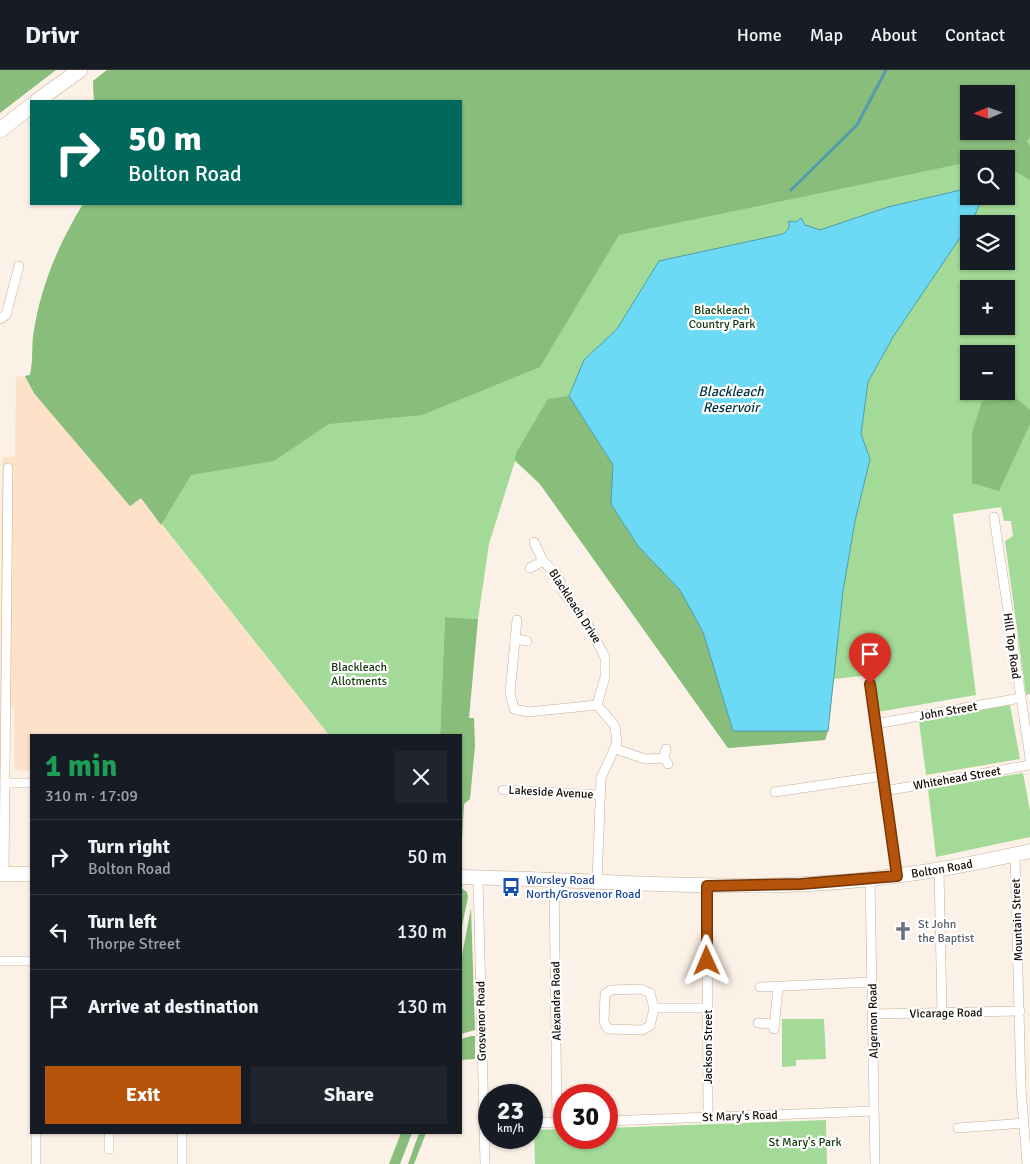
<!DOCTYPE html>
<html lang="en">
<head>
<meta charset="utf-8">
<style>
	:root { --surface:#171b24; --page:#20242c; --text:#f1f3f6; --muted:#9ea1a6; --line:#363941; --accent:#b45309 }
	body { margin:0; font-family:Signika,sans-serif; background:var(--page); color:var(--text); height:100vh; display:flex; flex-direction:column; font-size:19px; white-space:nowrap }
	* { box-sizing:border-box; margin:0 }
	p { font-size:16px; color:var(--muted) }
	.icon { flex:none; width:28px; height:28px; fill:none; stroke:currentColor; stroke-width:2; stroke-linecap:round; stroke-linejoin:round }
	.map { position:relative; flex:1; overflow:hidden }
	.details { position:absolute; left:30px; top:664px; width:432px; height:400px; display:flex; flex-direction:column; background:var(--surface); border-radius:0px; box-shadow:0 1px 4px #0004 }
	.details>* { flex:none }
	.top-card { position:absolute; left:30px; top:30px; width:432px; height:105px; border-radius:0px; box-shadow:0 1px 4px #0004; background:#00695c; color:#fff; overflow:hidden }
	.needle { width:32px; rotate:268deg }
	.controls { position:absolute; left:960px; top:15px; display:grid; gap:10px }
	.controls a { display:grid; place-items:center; width:55px; height:55px; border-radius:0px; background:var(--surface); box-shadow:0 1px 4px #0004; font-size:25px }
	.speed { position:absolute; left:478px; top:1014px; display:flex; gap:10px; font-size:25px; font-weight:700; text-align:center }
	.speed>* { display:grid; place-content:center; width:65px; height:65px; border-radius:50%; background:var(--surface); box-shadow:0 1px 4px #0004; line-height:1 }
	.speed small { font-size:12px; font-weight:400 }
	.speed .limit { border:8px solid #d22; background:#fff; color:#111 }
	.pin { position:absolute; display:grid; place-items:center; width:42px; height:42px; color:#fff; margin:-51px -21px; border-radius:50% 50% 50% 0; rotate:-45deg; box-shadow:0 0 5px #0007 }
	.pin .icon { rotate:45deg }
	.me { position:absolute; width:55px; margin:-28px; rotate:359deg; stroke-linejoin:round; filter:drop-shadow(0 0 4px #0008) }
	.turn { display:flex; align-items:center; gap:18px; height:105px; padding:0 15px; font-size:22px }
	.turn .icon { width:65px; height:65px; stroke-width:2.5 }
	.turn b { display:block; font-size:35px; line-height:42px }
	.round { display:grid; place-items:center; flex:none; width:52px; height:52px; border-radius:0px; background:var(--page) }
	.headline { display:flex; align-items:center; justify-content:space-between; height:85px; padding:0 15px }
	h1 { font-size:30px; font-weight:800; line-height:38px; color:#1e9e55 }
	.cta { display:flex; gap:10px; margin-top:auto; padding:10px 15px }
	.cta a { flex:1; height:58px; border-radius:0px; background:var(--accent); color:#fff; font-size:20px; font-weight:800; line-height:58px; text-align:center }
	.cta a+a { background:var(--page); color:var(--text) }
	ul { padding:0; list-style:none }
	li { display:flex; align-items:center; gap:15px; height:75px; padding:0 15px; border-top:1px solid var(--line) }
	li div { flex:1 }
	li b { display:block; font-size:19px }
	li em { font-style:normal }
	header { display:flex; align-items:center; gap:30px; box-sizing:border-box; height:70px; padding:0 25px; background:var(--surface); border-bottom:1px solid var(--line) }
	header strong { font-size:24px }
	nav { display:flex; gap:28px; margin-inline-start:auto; font-size:18px }
	.map>svg:first-child { display:block }
	.built { fill:#fde1c8 }
	.green { fill:#a3da98; fill-rule:evenodd }
	.forest { fill:#88bd7c; fill-rule:evenodd }
	.water { fill:#6cdaf4; stroke:#529cac }
	.lines { fill:none; stroke-linecap:round; stroke-linejoin:round }
	.stream { stroke:#529cac; stroke-width:3 }
	.minor-casing { stroke:#c8ad95; stroke-width:10 }
	.primary-casing { stroke:#c8ad95; stroke-width:15 }
	.motorway-casing { stroke:#c8ad95; stroke-width:16 }
	.minor { stroke:#fff; stroke-width:9 }
	.primary { stroke:#fff; stroke-width:14 }
	.motorway { stroke:#fff; stroke-width:15 }
	.route-casing { stroke:#753606; stroke-width:12 }
	.route { stroke:#b45309; stroke-width:9 }
	.labels { text-anchor:middle; stroke-width:4.5; stroke-linejoin:round; paint-order:stroke }
	.park-label { font-size:12px; fill:#14380c; stroke:#fff }
	.street-label { font-size:12px; fill:#140b04; stroke:#fff }
	.transit-label { font-size:12px; fill:#164399; stroke:#fff; text-anchor:start }
	.worship-label { font-size:12px; fill:#5b616d; stroke:#fff; text-anchor:start }
	.water-label { font-size:14px; font-style:italic; fill:#00343f; stroke:#fff }
</style>
</head>
<body>
<header>
<strong>Drivr</strong>
<nav><a>Home</a><a>Map</a><a>About</a><a>Contact</a></nav>
</header>
<div class="map">
<svg width="1030" height="1094" viewBox="0 0 1030 1094">
	<rect width="100%" height="100%" fill="#fcf1e7"/>
	<path class="built" d="M25 306 34 323 130 436 140 428 329 665H31V701L14 700V637H0L2 387H15L16 307Z"/>
	<g class="green">
		<path d="M107 0H1030V624L1026 625 1005 471 1013 466 1011 451H1004L1001 437 953 444 976 625 878 642 872 605 834 609 825 670 728 678 540 414 515 391 489 474 478 549 445 547 440 665H329L141 428 130 436 34 323 25 306 30 305C33 292 32 280 33 267 40 218 58 175 83 134H461V31H94L93 11ZM969 24H1006V61H969ZM969 89H1006V126H969ZM969 154H1006V191H969ZM969 219H1006V256H969ZM969 284H1006V321H969Z"/>
		<path d="M1010 635 1020 689 926 705 919 651Z"/>
		<path d="M1023 703 1030 741V767L936 787 928 719Z"/>
		<path d="M782 949H824L826 989 796 990V996L782 997Z"/>
		<path d="M826 1050 827 1094H535L534 1060 564 1059V1068H606V1058Z"/>
	</g>
	<g class="forest">
		<path d="M0 0H56L0 43Z"/>
		<path d="M107 0H1030V67L1027 71 1030 77V110L1006 96V89H969V92L619 165 540 297 422 345 329 354 274 391 191 405 161 455 141 428 130 436 34 323 25 306 30 305C33 292 32 280 33 267 40 218 58 175 83 134H461V31H94L93 11ZM969 24H1006V61H969Z"/>
		<path d="M569 326 613 395 611 434 638 476 680 520 703 562 733 661H828L825 670 728 678 540 414 515 390 516 383 548 329Z"/>
		<path d="M1017 329 1030 340V354L999 421 972 413V363L982 331Z"/>
		<path d="M445 547 478 549 469 648H474L475 676 470 729 464 734 461 789V665H440Z"/>
		<path d="M461 818 467 822 468 827 461 861Z"/>
		<path d="M471 838 475 960 461 964V890Z"/>
		<path d="M471 966H475V989L461 990V969Z"/>
		<path d="M401 1063H412L400 1094H389Z"/>
		<path d="M419 1063H426L414 1094H408Z"/>
	</g>
	<path class="water" d="M965 119 969 122V126H974L981 131 974 147 893 267 868 312 861 364 870 389 855 451 843 521 828 661H733L703 562 680 520 638 476 611 434 613 395 569 326 584 290 617 259 659 191 783 164 789 158V151L796 152 801 148 805 155 820 160 888 137Z"/>
	<g class="lines">
		<path class="stream" d="M791 120 857 55 886 0"/>
		<g class="minor-casing">
			<g id="minor">
				<path d="M0 249 6 245 19 196"/>
				<path d="M994 447 1030 688"/>
				<path d="M534 472 543 491 558 506 563 522 585 550 605 587V607L597 635 615 656 617 673 601 708 597 812"/>
				<path d="M530 498 543 491"/>
				<path d="M517 550 510 623 514 639 528 642 597 635"/>
				<path d="M515 569 527 571"/>
				<path d="M870 614 897 806"/>
				<path d="M875 654 1020 628"/>
				<path d="M616 679 645 689 664 688"/>
				<path d="M666 679 664 688 668 694"/>
				<path d="M5 713H31"/>
				<path d="M503 720 600 725"/>
				<path d="M885 721 1030 695"/>
				<path d="M775 722 883 706"/>
				<path d="M1015 785 1021 1018 1027 1094"/>
				<path d="M939 800 942 943"/>
				<path d="M4 804 8 398"/>
				<path d="M478 807 485 1094"/>
				<path d="M870 809 875 1094"/>
				<path d="M554 810 557 1052"/>
				<path d="M707 816 708 1047"/>
				<path d="M0 891H31"/>
				<path d="M760 917 872 912"/>
				<path d="M641 919 650 923 654 938 650 956 642 960 608 959 604 952 605 924 611 920Z"/>
				<path d="M654 938H707"/>
				<path d="M873 944 1020 941"/>
				<path d="M758 953 774 954"/>
				<path d="M774 959 778 917"/>
				<path d="M606 1051 874 1041"/>
				<path d="M531 1053 564 1052"/>
				<path d="M958 1058 1024 1053"/>
				<path d="M109 1079V1062"/>
				<path d="M36 1094V1062"/>
				<path d="M182 1094V1062"/>
			</g>
		</g>
		<g class="primary-casing">
			<g id="primary">
				<path d="M0 804H31"/>
				<path id="s1" d="M461 807C568 809 676 818 783 815 866 813 949 800 1030 781"/>
			</g>
		</g>
		<g class="motorway-casing">
			<g id="motorway">
				<path d="M37 31 80 0"/>
				<path d="M0 60 31 36"/>
			</g>
		</g>
		<use href="#minor" class="minor"/>
		<use href="#primary" class="primary"/>
		<use href="#motorway" class="motorway"/>
	</g>
	<g class="lines">
		<g class="route-casing">
			<path id="route" d="M707 891V816L801 814 897 806 870 614"/>
		</g>
		<use href="#route" class="route"/>
	</g>
	<defs>
		<g id="bus-bare" transform="scale(1.5)"><path d="M-5-6H5V4H4V6H2V4H-2V6H-4V4H-5ZM-3.5-4V0h7V-4ZM-3.5 1.2v1.5H-2V1.2ZM2 1.2v1.5H3.5V1.2Z" fill="#1a4fb4" stroke="#fff" stroke-width="2.5" paint-order="stroke"/></g>
		<g id="church-bare" transform="scale(1.5)"><path d="M-1.2-6h2.4v3.5h3.3v2.4h-3.3V6h-2.4V-.1h-3.3v-2.4h3.3Z" fill="#6b7280" stroke="#fff" stroke-width="2.5" paint-order="stroke"/></g>
	</defs>
	<g fill-rule="evenodd">
		<use href="#bus-bare" x="511" y="817"/>
		<use href="#church-bare" x="903" y="861"/>
	</g>
	<g class="labels">
		<g class="park-label">
			<text x="722" y="244">Blackleach<tspan x="722" dy="14">Country Park</tspan></text>
			<text x="359" y="601">Blackleach<tspan x="359" dy="14">Allotments</tspan></text>
			<text x="805" y="1076">St Mary's Park</text>
		</g>
		<g class="street-label">
			<text transform="translate(575 536) rotate(57)" y="4">Blackleach Drive</text>
			<text transform="translate(1012 576) rotate(82)" y="4">Hill Top Road</text>
			<text transform="translate(948 641) rotate(-10)" y="4">John Street</text>
			<text transform="translate(957 708) rotate(-10)" y="4">Whitehead Street</text>
			<text transform="translate(551 722) rotate(3)" y="4">Lakeside Avenue</text>
			<text dy="4" stroke="none"><textPath href="#s1" startOffset="482">Bolton Road</textPath></text>
			<text transform="translate(1017 850) rotate(-92)" y="4">Mountain Street</text>
			<text transform="translate(556 931) rotate(-91)" y="4">Alexandra Road</text>
			<text transform="translate(946 943) rotate(-1)" y="4">Vicarage Road</text>
			<text transform="translate(481 951) rotate(-91)" y="4">Grosvenor Road</text>
			<text transform="translate(873 951) rotate(-91)" y="4">Algernon Road</text>
			<text transform="translate(708 977) rotate(-90)" y="4">Jackson Street</text>
			<text transform="translate(740 1046) rotate(-2)" y="4">St Mary's Road</text>
		</g>
		<g class="transit-label">
			<text x="526" y="814">Worsley Road<tspan x="526" dy="14">North/Grosvenor Road</tspan></text>
		</g>
		<g class="worship-label">
			<text x="918" y="858">St John<tspan x="918" dy="14">the Baptist</tspan></text>
		</g>
		<g class="water-label">
			<text x="731" y="326">Blackleach<tspan x="731" dy="16">Reservoir</tspan></text>
		</g>
	</g>
</svg>
<div class="controls">
<a><svg class="needle" viewBox="-14 -14 28 28"><path d="M0-13l5 13h-10z" fill="#e53935"/><path d="M0 13l5-13h-10z" fill="#9ea1a6"/></svg></a>
<a><svg class="icon" aria-label="search" viewBox="0 0 24 24"><circle cx="10" cy="10" r="6"/><path d="M15 15l6 6"/></svg></a>
<a><svg class="icon" aria-label="layers" viewBox="0 0 24 24"><path d="M12 4l9 5-9 5-9-5zM3 14l9 5 9-5"/></svg></a>
<a>+</a>
<a>−</a>
</div>
<div class="speed"><div>23<small>km/h</small></div><div class="limit">30</div></div>
<div class="pin" style="left:870px;top:614px;background:#d93025"><svg class="icon" aria-label="arrive" viewBox="0 0 24 24"><path d="M6 21V4h12l-3 4 3 4H6"/></svg></div>
<svg class="me" style="left:707px;top:891px" viewBox="-20 -20 40 40"><path d="M0-17L14 15 0 8-14 15z" fill="#b45309" stroke="#fff" stroke-width="4"/></svg>
<div class="top-card">
<div class="turn"><svg class="icon" aria-label="right" viewBox="0 0 24 24"><path d="M7 20v-9h11M14 6l5 5-5 5"/></svg><div><b>50 m</b>Bolton Road</div></div>
</div>
<section class="details">
<div class="headline"><div><h1>1 min</h1><p>310 m · 17:09</p></div><a class="round"><svg class="icon" aria-label="close" viewBox="0 0 24 24"><path d="M6 6l12 12M18 6L6 18"/></svg></a></div>
<ul>
<li><svg class="icon" aria-label="right" viewBox="0 0 24 24"><path d="M7 20v-9h11M14 6l5 5-5 5"/></svg><div><b>Turn right</b><p>Bolton Road</p></div><em>50 m</em></li>
<li><svg class="icon" aria-label="left" viewBox="0 0 24 24"><path d="M17 20v-9H6M10 6l-5 5 5 5"/></svg><div><b>Turn left</b><p>Thorpe Street</p></div><em>130 m</em></li>
<li><svg class="icon" aria-label="arrive" viewBox="0 0 24 24"><path d="M6 21V4h12l-3 4 3 4H6"/></svg><div><b>Arrive at destination</b></div><em>130 m</em></li>
</ul>
<div class="cta"><a>Exit</a><a>Share</a></div>
</section>
</div>
</body>
</html>
